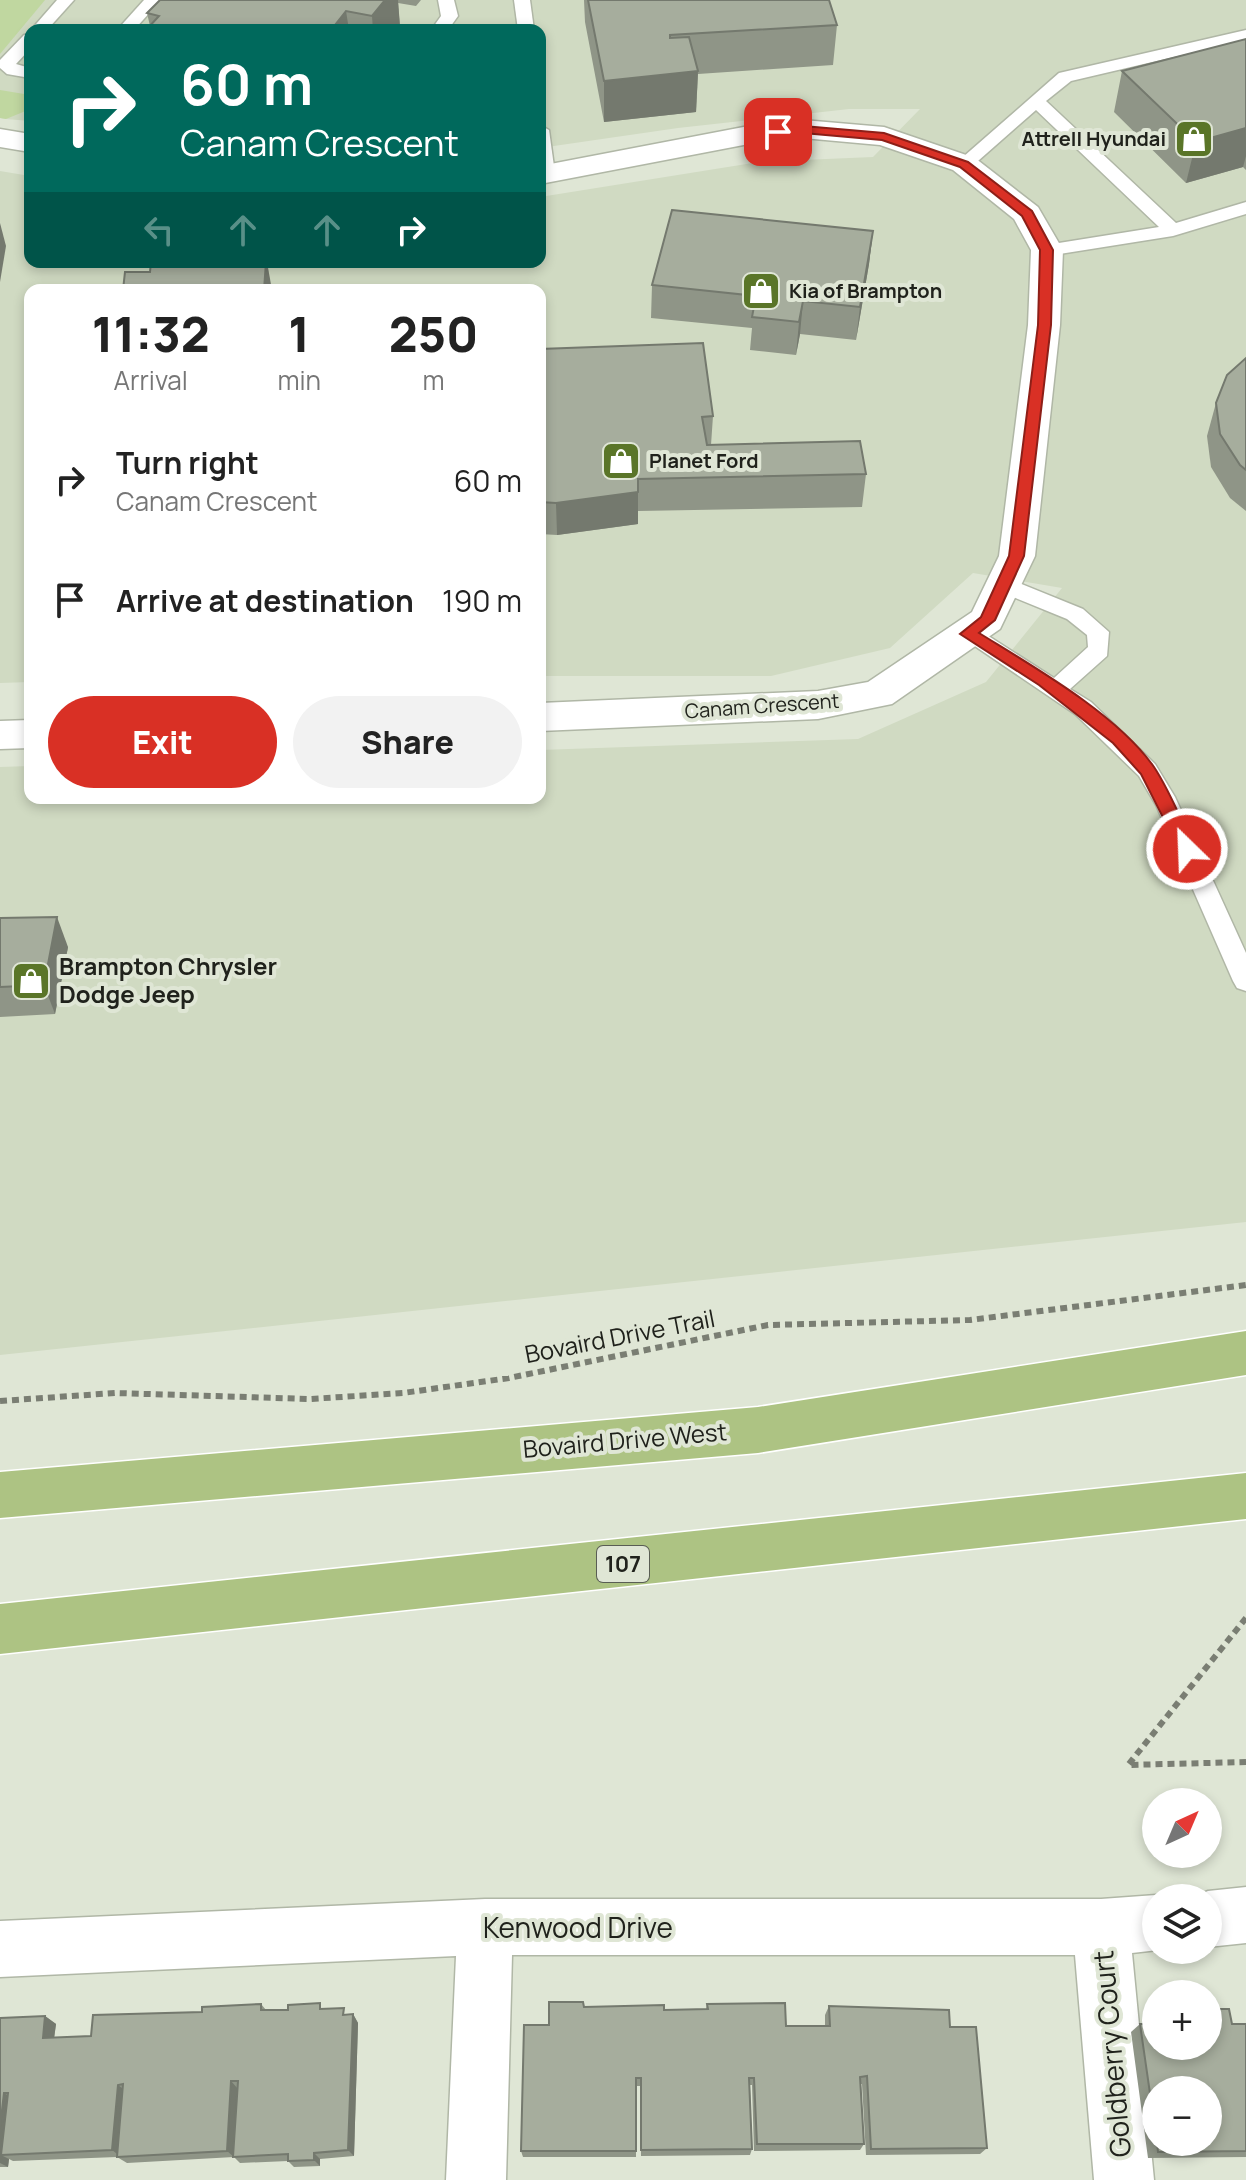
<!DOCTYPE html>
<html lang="en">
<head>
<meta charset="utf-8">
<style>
	:root { --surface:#fff; --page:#f2f2f2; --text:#222; --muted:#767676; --accent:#d93025 }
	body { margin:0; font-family:Manrope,sans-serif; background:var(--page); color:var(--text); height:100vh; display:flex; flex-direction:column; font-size:30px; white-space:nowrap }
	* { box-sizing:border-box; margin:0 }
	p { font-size:26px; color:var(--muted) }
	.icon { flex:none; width:44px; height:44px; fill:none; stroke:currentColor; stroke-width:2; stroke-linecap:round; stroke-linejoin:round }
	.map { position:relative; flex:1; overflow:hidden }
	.sheet { position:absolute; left:24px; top:284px; width:522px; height:520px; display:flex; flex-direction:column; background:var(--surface); border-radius:16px; box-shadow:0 4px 12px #0003 }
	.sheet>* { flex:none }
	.banner { position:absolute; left:24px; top:24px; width:522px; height:244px; border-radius:16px; box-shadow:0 4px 12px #0003; background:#00695c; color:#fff; overflow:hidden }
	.needle { width:52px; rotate:44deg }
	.fabs { position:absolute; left:1142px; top:1788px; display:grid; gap:16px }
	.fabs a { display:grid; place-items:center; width:80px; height:80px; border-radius:50%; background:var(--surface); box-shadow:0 4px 12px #0003; font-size:40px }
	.pin { position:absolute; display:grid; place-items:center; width:68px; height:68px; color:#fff; margin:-34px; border-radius:16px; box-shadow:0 4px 12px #0006 }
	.me { position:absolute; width:88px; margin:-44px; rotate:336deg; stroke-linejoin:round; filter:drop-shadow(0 0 6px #0008) }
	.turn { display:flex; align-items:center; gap:28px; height:168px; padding:0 24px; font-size:36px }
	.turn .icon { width:104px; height:104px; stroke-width:2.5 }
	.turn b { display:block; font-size:56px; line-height:68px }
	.lanes { display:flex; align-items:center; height:76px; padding:0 24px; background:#0003; justify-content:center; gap:40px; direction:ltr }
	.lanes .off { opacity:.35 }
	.eta { display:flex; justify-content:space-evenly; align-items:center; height:136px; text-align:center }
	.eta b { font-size:48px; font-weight:800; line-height:56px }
	.cta { display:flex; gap:16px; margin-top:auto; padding:16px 24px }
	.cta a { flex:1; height:92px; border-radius:48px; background:var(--accent); color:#fff; font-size:32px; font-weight:800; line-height:92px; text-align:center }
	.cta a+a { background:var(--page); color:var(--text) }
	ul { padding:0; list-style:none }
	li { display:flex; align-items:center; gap:24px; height:120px; padding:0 24px }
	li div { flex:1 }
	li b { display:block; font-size:30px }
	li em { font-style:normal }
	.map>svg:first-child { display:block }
	.built { fill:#d0dac2 }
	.green { fill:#c0d7a0 }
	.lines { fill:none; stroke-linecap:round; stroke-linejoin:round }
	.service-casing { stroke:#b0b7a6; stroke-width:3 }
	.minor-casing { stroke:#b0b7a6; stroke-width:3 }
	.primary-casing { stroke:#fff; stroke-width:3 }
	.path { stroke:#7a7e73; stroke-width:6; stroke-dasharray:7 5; stroke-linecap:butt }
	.service { fill:#fff; fill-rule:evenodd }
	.minor { fill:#fff; fill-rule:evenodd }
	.primary { fill:#adc383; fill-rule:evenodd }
	.wall { fill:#8f9587; fill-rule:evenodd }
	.shaded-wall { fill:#74796e }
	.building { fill:#a6ad9d; stroke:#74796e; stroke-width:2 }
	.route { fill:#d93025; stroke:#8d1f18; stroke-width:2 }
	.labels { text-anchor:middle; stroke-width:8; stroke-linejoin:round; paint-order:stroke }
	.far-poi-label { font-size:20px; font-weight:bold; fill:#20221c; stroke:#dfe6d5; text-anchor:start }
	.far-street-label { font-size:20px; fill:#20221c; stroke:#dfe6d5 }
	.shield { fill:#dfe6d5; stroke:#595d54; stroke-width:2 }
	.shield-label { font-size:22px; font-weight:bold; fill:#20221c }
	.poi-label { font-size:24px; font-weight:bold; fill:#20221c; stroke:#dfe6d5; text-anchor:start }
	.street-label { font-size:24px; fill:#20221c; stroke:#dfe6d5 }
	.near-street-label { font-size:28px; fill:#20221c; stroke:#dfe6d5 }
</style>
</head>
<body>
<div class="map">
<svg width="1246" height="2180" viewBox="0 0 1246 2180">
	<rect width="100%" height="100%" fill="#dfe6d5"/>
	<path class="built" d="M0 0H1246V1222L0 1355V767L30 766V798H540V750L858 739 986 682 1062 588 973 573 890 648 771 676H540V290H30V682L0 683V171L30 176V262H540V197L759 162 873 157 920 109H849L678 128 540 148V30H30V121L6 119 0 118Z"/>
	<g class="green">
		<path d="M0 0H45L0 54Z"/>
		<path d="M0 90 30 95 28 110 6 119 0 118Z"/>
	</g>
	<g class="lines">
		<g class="service-casing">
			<g id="service">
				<path d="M57 0H74L47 30 30 31Z"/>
				<path d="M144 0H161L134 30H117Z"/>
				<path d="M438 0H454L458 16 448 30H431L441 16Z"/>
				<path d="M514 0H530L534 30H518Z"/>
				<path d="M1246 30V40L1071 81 1046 101 1176 223 1246 202V214L1173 236 1047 256 1038 250 1040 246 1159 227 1036 110 970 168H958L955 164 1059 73Z"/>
				<path d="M30 34V49L16 64 30 68V78L7 74 0 68V60L24 35Z"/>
				<path d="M540 125 549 130 555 174 546 179 540 178Z"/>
				<path d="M1004 577 1083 609 1109 632 1107 656 1070 689 1091 702 1155 764 1175 797 1246 953V991L1237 988 1233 981 1156 805 1139 776 1075 714 957 634 960 628H976L1054 678 1088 647 1087 635 1067 619 996 590 993 585Z"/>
			</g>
		</g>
		<g class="minor-casing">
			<g id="minor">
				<path d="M803 120 884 127 975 158 1038 207 1063 250 1060 325 1035 556 1000 629 892 704 818 719 540 731V703L818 691 868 682 972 612 999 556 1028 325 1031 250 1014 219 953 170 880 145 803 138 754 143 540 184V166L754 125Z"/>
				<path d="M0 129 30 134V152L0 147Z"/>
				<path d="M30 720V748L0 749V721Z"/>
				<path d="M1246 1887V1943L1208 1947V1898H1191L1208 1891Z"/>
				<path d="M1156 1895 1163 1898H1156L1158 1950 1132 1953 1154 2180H1094L1075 1955H512L506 2180H446L456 1956 0 1977V1921L485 1899H1101Z"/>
			</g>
		</g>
		<g class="primary-casing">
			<g id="primary">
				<path d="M1246 1331V1375L758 1453 0 1518V1472L758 1407Z"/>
				<path d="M1246 1473V1519L0 1654V1604Z"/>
			</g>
		</g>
		<g class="path">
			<path d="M0 1401 115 1393 310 1399 403 1393 509 1378 768 1325 970 1320 1246 1285"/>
			<path d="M1246 1618 1128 1765 1246 1762"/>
		</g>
		<use href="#service" class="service"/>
		<use href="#minor" class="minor"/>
		<use href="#primary" class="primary"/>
	</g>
	<g class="wall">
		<path d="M160 0H421L416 6 398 3 400 27 398 30H146L150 26 147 13Z"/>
		<path d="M584 0H829L837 25 833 65 698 74 696 112 604 122 585 22Z"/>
		<path d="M1246 39V170L1243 167 1186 183 1114 112 1122 71Z"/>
		<path d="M873 231 869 264 856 340 800 334 796 355 750 350 752 328 651 318 652 285Z"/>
		<path d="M540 349 713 416 711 445 866 474 862 507 638 511V524L557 535 540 534Z"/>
		<path d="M1246 358V511L1230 498 1211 467 1207 436 1216 403Z"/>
		<path d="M0 918 68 947 55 1014 0 1017Z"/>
		<path d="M261 2004 266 2010 324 2009 348 2015 353 2014 358 2023 354 2156 320 2159V2166L294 2167 288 2161 240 2163 234 2157 127 2163 117 2157 13 2161 9 2159 8 2167H0V2018L45 2016 56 2024 54 2038 91 2036 202 2012Z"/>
		<path d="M707 2004 786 2026H825V2015L829 2006 950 2027 987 2148 980 2154 866 2155 862 2084H861L864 2144 860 2150 754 2151 752 2085H750L752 2149 750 2155 641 2156 640 2086H636V2157H523L521 2151 549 2025 584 2007 664 2010 706 2009Z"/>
		<path d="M1156 2013V2046L1232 2024H1246V2157L1148 2158 1131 2032 1140 2024H1156L1155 2014ZM1156 2090 1208 2142H1156Z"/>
	</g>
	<g class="shaded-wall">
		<path d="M385 0H398L400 27 398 30H373L372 16Z"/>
		<path d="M346 11 349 30H331Z"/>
		<path d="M698 71 696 112 604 122V81Z"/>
		<path d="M1246 128V156L1243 167 1186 183 1196 142Z"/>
		<path d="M0 223 6 246 0 282Z"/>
		<path d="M873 231 869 264 856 340 860 307Z"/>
		<path d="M266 262H267L272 290H264Z"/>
		<path d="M803 301 800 334 796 355 799 322Z"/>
		<path d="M638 479V524L557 535 556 503Z"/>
		<path d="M57 917 68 947 55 1014 44 985Z"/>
		<path d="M353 2014 358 2023 354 2156 348 2150Z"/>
		<path d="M45 2016 56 2024 53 2046 43 2038Z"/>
		<path d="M231 2081 238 2089 234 2157 227 2151Z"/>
		<path d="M118 2085 127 2092 121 2157 112 2150Z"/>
		<path d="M4 2093 15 2100 1 2155 9 2159 8 2167 0 2163V2127Z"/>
		<path d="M314 2153 320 2159V2166L314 2160Z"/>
	</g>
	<g class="building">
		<path d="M160 0H385L372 16 346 11 331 30H146L159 16 147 13Z"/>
		<path d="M588 0H829L837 25 670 35V38L689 37 698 71 604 81Z"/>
		<path d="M1246 39V128L1196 142 1122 71Z"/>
		<path d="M672 210 873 231 860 307 803 301 799 322 752 317 756 296 652 285Z"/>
		<path d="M151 262H266L264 290H123L125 272H150Z"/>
		<path d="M703 343 713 416 702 417 707 445 860 441 866 474 638 479V492L556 503 540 502V349Z"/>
		<path d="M1246 358V470L1240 465 1220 434 1216 403 1227 375Z"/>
		<path d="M57 917 44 985 0 987V918Z"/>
		<path d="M549 2002H583L584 2007 664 2005V2010L708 2009 707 2004 785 2003 786 2026H830L829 2006 949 2010 950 2027H976L987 2148 871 2149 867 2076 860 2077 864 2144H757L754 2078H749L752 2149 641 2150V2078H636V2151H521L524 2025H549Z"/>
		<path d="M320 2003V2009L344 2008 343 2015 353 2014 348 2150 314 2153V2160L288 2161V2154L233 2157 238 2081H231L227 2151 117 2157 123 2084 118 2085 112 2150 1 2155 8 2093H4L0 2127V2018L45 2016 43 2038 91 2036 93 2015 202 2012V2007L261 2004V2010H288V2005Z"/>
		<path d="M1208 2009H1229L1232 2024H1246V2151L1158 2152 1157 2142H1208V2090H1156V2135L1140 2024H1156V2046H1208Z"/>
	</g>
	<path class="route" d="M803 126 884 133 968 162 1032 211 1053 250 1051 325 1024 556 995 620 979 633C1034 667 1117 714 1154 767 1170 791 1182 822 1195 849L1193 853H1181L1141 774 1113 743 1039 685 960 634 981 617 1009 556 1038 325 1040 250 1022 216 960 167 882 140 803 133 778 135 772 132Z"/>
	<defs>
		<g id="shop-square" transform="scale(2)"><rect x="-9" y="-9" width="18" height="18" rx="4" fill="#5a7528" stroke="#dfe6d5"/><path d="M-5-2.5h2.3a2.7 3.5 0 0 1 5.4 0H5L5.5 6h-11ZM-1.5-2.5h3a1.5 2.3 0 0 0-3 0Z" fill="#fff"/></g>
	</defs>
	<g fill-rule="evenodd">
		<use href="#shop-square" x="1194" y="139"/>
		<use href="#shop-square" x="761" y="291"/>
		<use href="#shop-square" x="621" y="461"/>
		<use href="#shop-square" x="31" y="981"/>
	</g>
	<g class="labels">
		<g class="far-poi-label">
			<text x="1166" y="146" text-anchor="end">Attrell Hyundai</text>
			<text x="789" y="298">Kia of Brampton</text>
			<text x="649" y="468">Planet Ford</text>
		</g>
		<g class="far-street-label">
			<text transform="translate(762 706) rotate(-4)" y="7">Canam Crescent</text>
		</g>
		<rect class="shield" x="597" y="1546" width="52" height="36" rx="6"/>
		<g class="shield-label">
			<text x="623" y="1572">107</text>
		</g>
		<g class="poi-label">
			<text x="59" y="975">Brampton Chrysler<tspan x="59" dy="28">Dodge Jeep</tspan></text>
		</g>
		<g class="street-label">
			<text transform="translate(620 1337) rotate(-11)" y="8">Bovaird Drive Trail</text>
			<text transform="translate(625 1441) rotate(-5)" y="8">Bovaird Drive West</text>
		</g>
		<g class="near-street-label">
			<text x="578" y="1938">Kenwood Drive</text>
			<text transform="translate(1112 2054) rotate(-95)" y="10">Goldberry Court</text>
		</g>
	</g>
</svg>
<div class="fabs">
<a><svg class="needle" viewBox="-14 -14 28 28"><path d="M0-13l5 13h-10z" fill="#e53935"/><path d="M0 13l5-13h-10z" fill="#767676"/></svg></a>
<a><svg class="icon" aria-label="layers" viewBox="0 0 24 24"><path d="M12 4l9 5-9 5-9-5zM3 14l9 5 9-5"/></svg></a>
<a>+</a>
<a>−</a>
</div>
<div class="pin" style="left:778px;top:132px;background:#d93025"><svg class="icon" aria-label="arrive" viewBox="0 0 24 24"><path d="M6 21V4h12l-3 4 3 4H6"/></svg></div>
<svg class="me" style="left:1187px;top:849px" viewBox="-20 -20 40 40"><circle r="17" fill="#d93025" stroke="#fff" stroke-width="3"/><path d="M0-11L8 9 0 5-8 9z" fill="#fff"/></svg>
<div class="banner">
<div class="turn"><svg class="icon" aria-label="right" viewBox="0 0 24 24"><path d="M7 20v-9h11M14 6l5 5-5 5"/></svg><div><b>60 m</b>Canam Crescent</div></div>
<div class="lanes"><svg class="icon off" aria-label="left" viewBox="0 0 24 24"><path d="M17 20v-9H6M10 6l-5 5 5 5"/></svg><svg class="icon off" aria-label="ahead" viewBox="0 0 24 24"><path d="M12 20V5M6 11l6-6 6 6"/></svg><svg class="icon off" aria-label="ahead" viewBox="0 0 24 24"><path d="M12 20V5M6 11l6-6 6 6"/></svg><svg class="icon" aria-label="right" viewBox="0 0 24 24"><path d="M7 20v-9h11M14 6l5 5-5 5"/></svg></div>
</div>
<section class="sheet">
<div class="eta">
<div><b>11:32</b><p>Arrival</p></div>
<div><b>1</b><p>min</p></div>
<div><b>250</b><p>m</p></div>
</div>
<ul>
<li><svg class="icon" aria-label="right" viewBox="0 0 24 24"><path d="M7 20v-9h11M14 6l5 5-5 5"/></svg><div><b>Turn right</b><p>Canam Crescent</p></div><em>60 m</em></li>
<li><svg class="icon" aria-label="arrive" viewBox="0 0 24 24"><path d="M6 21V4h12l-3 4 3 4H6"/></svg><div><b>Arrive at destination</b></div><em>190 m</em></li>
</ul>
<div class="cta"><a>Exit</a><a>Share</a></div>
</section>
</div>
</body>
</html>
